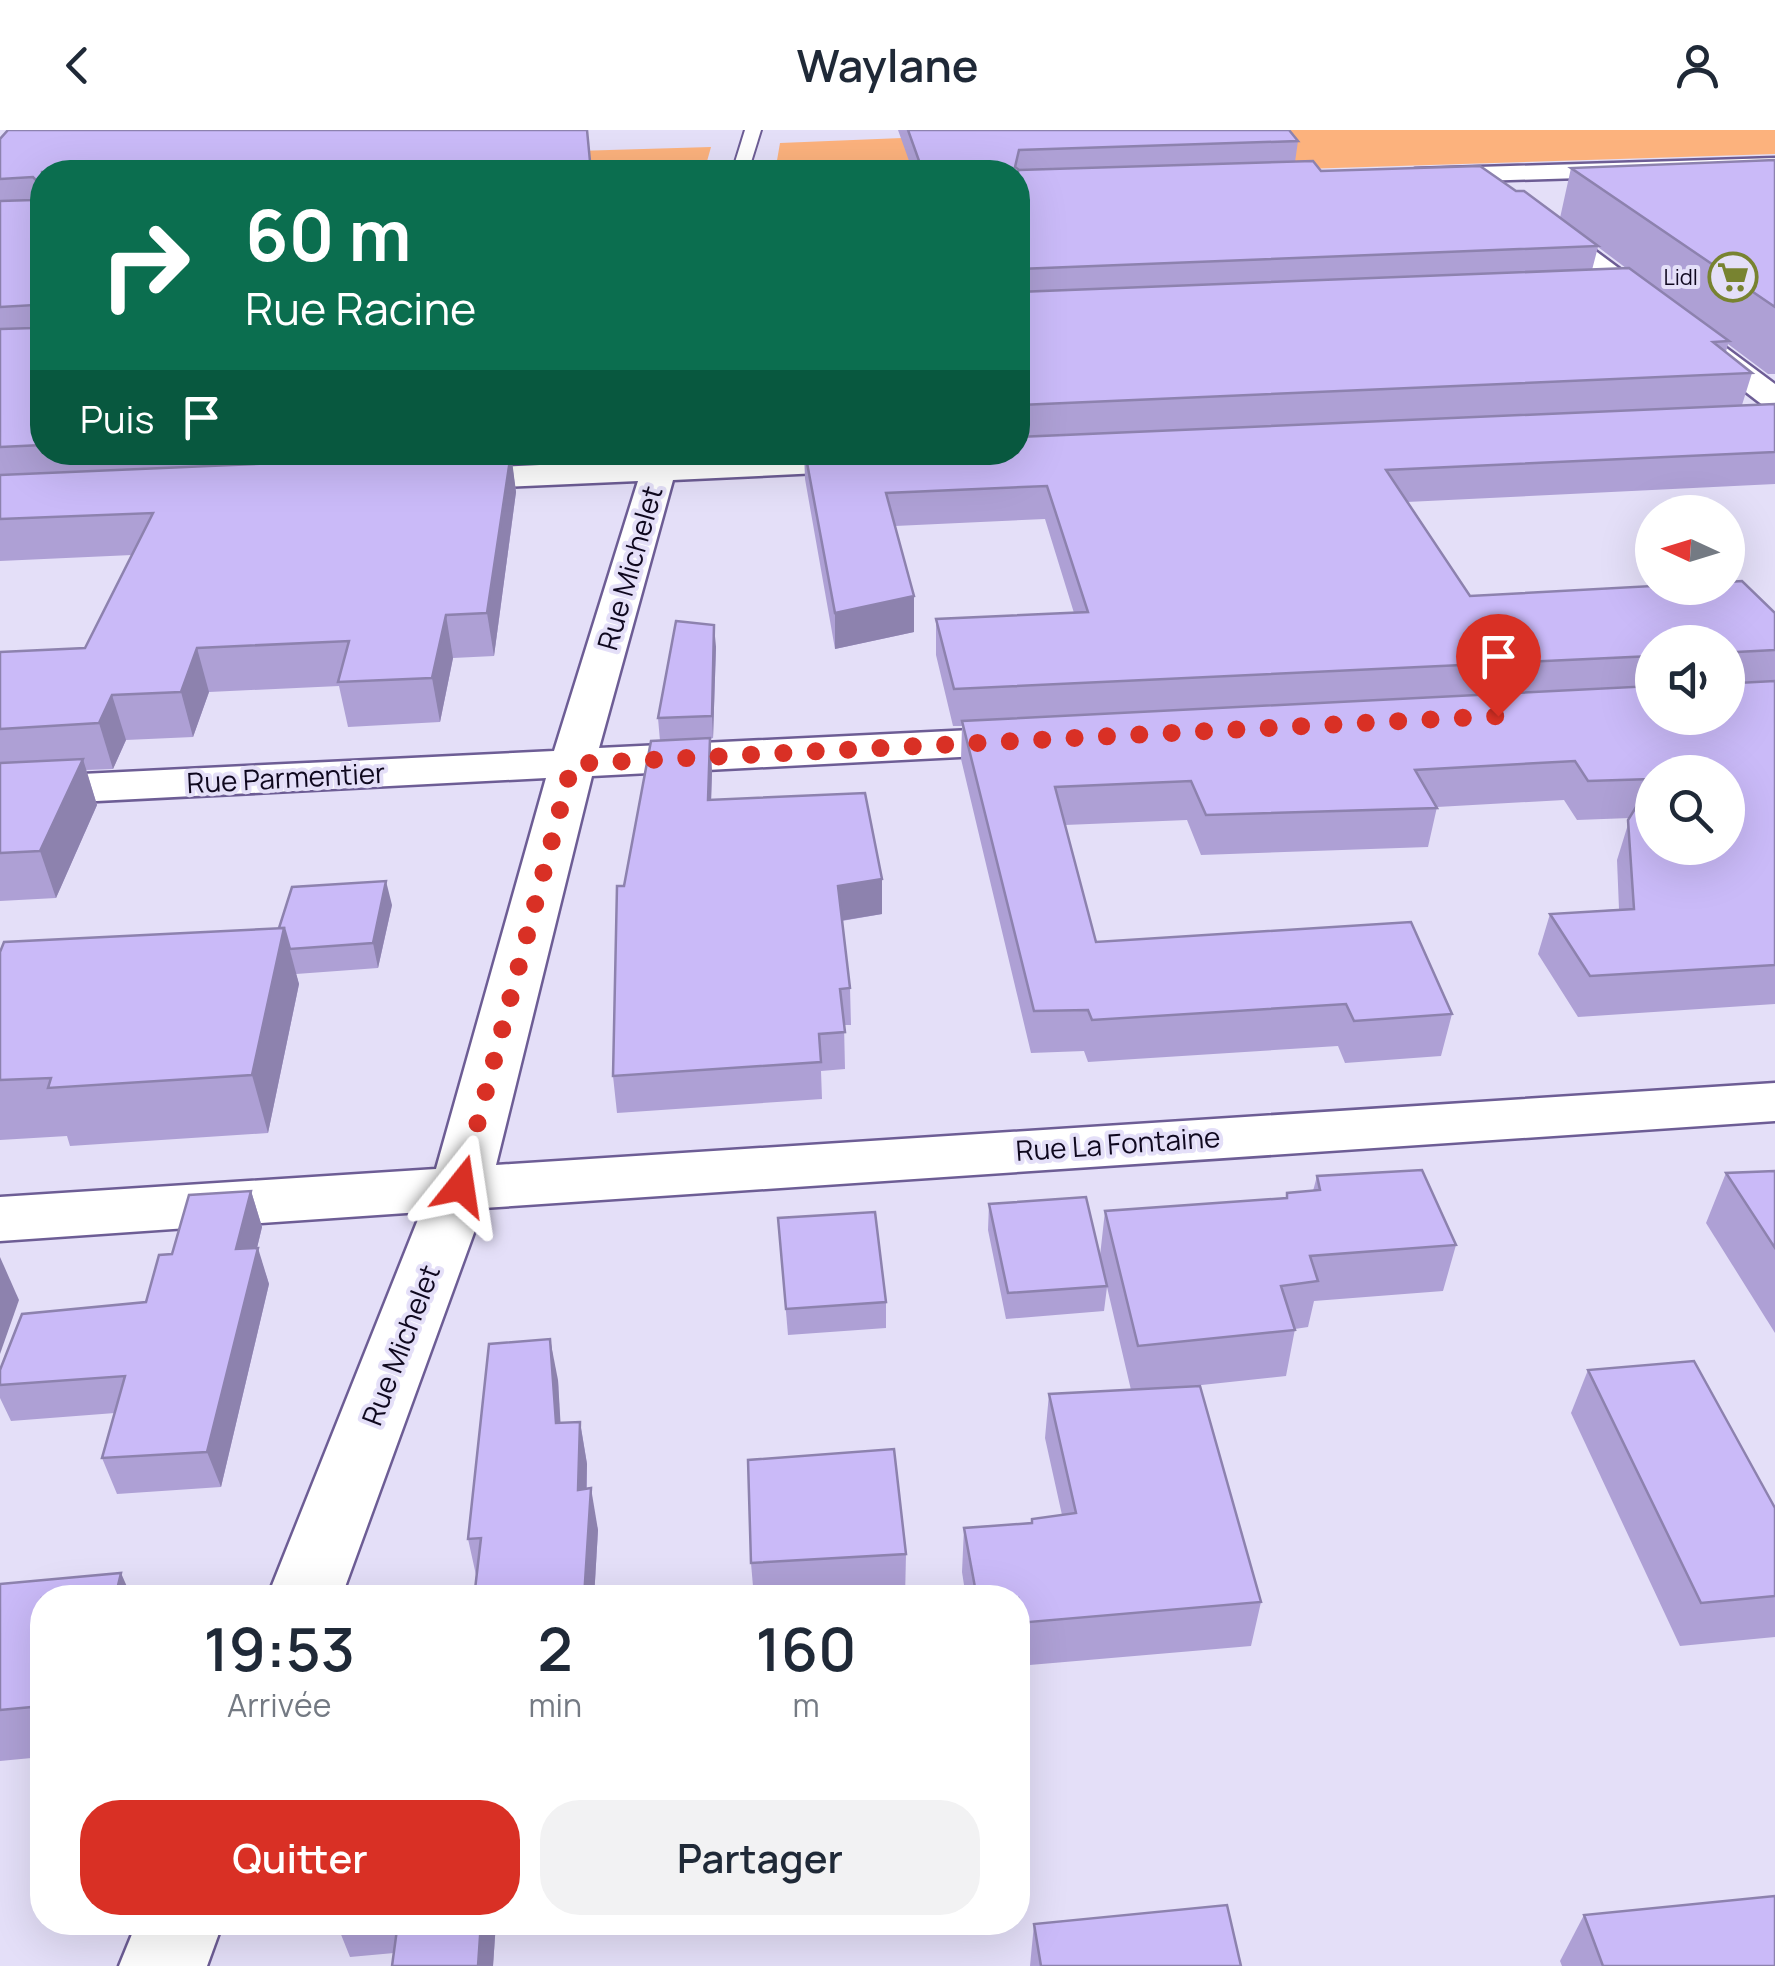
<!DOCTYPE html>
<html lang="fr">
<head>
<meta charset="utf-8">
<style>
	:root { --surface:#fff; --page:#f2f2f3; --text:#1f2937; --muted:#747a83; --accent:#d93025 }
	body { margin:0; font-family:Manrope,sans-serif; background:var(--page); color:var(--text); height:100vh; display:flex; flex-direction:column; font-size:38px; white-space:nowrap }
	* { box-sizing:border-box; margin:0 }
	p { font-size:32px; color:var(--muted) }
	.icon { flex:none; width:55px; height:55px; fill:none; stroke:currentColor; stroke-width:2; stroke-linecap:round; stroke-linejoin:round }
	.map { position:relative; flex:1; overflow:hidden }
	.side { position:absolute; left:30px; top:1455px; width:1000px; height:350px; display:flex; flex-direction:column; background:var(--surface); border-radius:40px; box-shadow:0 10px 40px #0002 }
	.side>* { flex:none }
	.banner { position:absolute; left:30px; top:30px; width:1000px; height:305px; border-radius:40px; box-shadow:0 10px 40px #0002; background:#0b6e4f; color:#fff; overflow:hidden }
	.needle { width:65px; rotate:274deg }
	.fabs { position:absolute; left:1635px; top:365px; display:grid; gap:20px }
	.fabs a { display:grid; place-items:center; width:110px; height:110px; border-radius:50%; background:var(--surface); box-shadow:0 10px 40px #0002; font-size:50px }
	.pin { position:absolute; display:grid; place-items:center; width:85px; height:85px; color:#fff; margin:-102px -42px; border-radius:50% 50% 50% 0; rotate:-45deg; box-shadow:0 0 10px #0007 }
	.pin .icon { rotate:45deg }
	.me { position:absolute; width:110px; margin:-55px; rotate:15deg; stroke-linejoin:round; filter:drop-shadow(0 0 8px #0008) }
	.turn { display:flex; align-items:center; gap:35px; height:210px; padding:0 50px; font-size:45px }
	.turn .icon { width:130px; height:130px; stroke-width:2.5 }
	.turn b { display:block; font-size:70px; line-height:85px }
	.then { display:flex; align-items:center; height:95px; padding:0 50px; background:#0003; gap:20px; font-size:38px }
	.eta { display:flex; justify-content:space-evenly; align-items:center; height:170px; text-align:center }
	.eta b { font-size:60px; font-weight:600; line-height:70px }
	.action { display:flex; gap:20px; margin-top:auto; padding:20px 50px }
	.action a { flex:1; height:115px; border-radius:40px; background:var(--accent); color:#fff; font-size:40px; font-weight:600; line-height:115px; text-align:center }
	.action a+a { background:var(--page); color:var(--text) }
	header { display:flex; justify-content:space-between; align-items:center; height:130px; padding:0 50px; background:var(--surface); font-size:45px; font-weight:600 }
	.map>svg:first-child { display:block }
	.green { fill:#fcb27d }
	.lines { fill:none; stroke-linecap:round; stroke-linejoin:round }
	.service-casing { stroke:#6d5d95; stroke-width:4 }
	.minor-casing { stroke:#6d5d95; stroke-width:5 }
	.secondary-casing { stroke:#6d5d95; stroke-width:5 }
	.service { fill:#fff; fill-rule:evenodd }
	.minor { fill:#fff; fill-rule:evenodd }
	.secondary { fill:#fff; fill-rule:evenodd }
	.wall { fill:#aea0d5; fill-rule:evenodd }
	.shaded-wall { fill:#8d82ae }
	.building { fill:#cabaf8; stroke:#8d82ae; stroke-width:2.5 }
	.route { stroke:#d93025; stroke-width:18; stroke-dasharray:0 32.4 }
	.labels { text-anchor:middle; stroke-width:8; stroke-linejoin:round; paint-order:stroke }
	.far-poi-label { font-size:22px; fill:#0f081e; stroke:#e4dff8; text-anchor:end }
	.street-label { font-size:28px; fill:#0f081e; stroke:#e4dff8 }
</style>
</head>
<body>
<header><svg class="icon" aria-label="back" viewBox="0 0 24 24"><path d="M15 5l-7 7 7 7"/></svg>Waylane<svg class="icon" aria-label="person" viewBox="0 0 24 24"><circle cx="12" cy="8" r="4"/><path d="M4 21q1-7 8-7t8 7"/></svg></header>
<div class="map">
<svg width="1775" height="1836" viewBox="0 0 1775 1836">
	<rect width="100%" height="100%" fill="#e4dff8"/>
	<g class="green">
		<path d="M1098 0H1775V24L1018 48V42H775L780 13Z"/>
		<path d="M711 17 704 42H42L0 38Z"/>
	</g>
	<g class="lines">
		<g class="service-casing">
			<path id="service" d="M745 0H761L748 42H732Z"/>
		</g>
		<g class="minor-casing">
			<g id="minor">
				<path d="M1534 79 1543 82 1775 254V279L1764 276 1525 92 1521 87 1525 82Z"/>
				<path d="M647 322H681L679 329 892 322 898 330 893 337 881 340 673 350 599 618 1036 597 1052 601 1058 610 1052 619 1036 623 592 646 496 1035 1775 953V991L483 1078 341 1468H267L421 1082 0 1111V1067L436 1039 546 648 0 676V648L554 621 638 351 438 360 426 357 421 350 426 343 438 340 644 330Z"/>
				<path d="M137 1792H223L207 1836H119Z"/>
			</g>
		</g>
		<g class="secondary-casing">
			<path id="secondary" d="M1775 28V42L1415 53 1403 46 1415 39Z"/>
		</g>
		<use href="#service" class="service"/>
		<use href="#minor" class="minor"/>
		<use href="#secondary" class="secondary"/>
	</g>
	<g class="wall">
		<path d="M898 0H1289L1298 11 1295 32 1321 41 1516 61 1560 88 1571 38 1775 30V244H1768L1728 214 1726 222 1752 243 1742 275 1775 274V354L1407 372 1470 466 1775 483V874L1578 887 1538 824 1550 784 1619 779 1617 730 1630 688 1577 690 1564 670 1437 677 1428 717 1201 725 1187 690 1065 695 1096 812 1452 884 1441 926 1345 933 1338 916 1088 932 1084 921 1031 923 961 629 962 596H953L936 525V489L1074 483 1045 389 895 396 914 466V502L835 519 805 349 804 322H1018V42H913ZM1598 117 1626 138 1592 140ZM1652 512 1728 588H1652ZM1652 642 1728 718H1652Z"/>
		<path d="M0 9 42 42V322H580L521 326 520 334H512L516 362 494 526 453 528 440 592 348 597 339 556 209 562 193 607 126 610 113 639 86 640 97 675 56 768 0 771V522L85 518 132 425 0 431Z"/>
		<path d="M716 517 713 608 710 609 712 642 711 670 882 784 842 791 850 858 851 895H844L845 939 821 941 822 969 617 983 613 946 624 756 660 611 658 588Z"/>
		<path d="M392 775 378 838 296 844 299 854 268 1003 70 1016 67 1006 0 1010V822L279 798Z"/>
		<path d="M1775 1041V1203L1706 1093 1726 1043Z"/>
		<path d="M1317 1046 1456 1115 1443 1161 1314 1171 1308 1197 1295 1199 1286 1246 1183 1257 1261 1472 1251 1516 1018 1536V1468H966L962 1442 964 1398 1032 1393 1062 1385 1045 1308 1049 1264 1131 1260 1107 1157 1104 1181 1006 1189 988 1100 989 1074 1100 1126 1105 1081 1286 1069 1287 1063 1313 1061Z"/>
		<path d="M251 1061 262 1097 257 1118 269 1154 221 1357 117 1364 102 1328 115 1283 11 1291 0 1268V1240L146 1172 172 1124Z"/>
		<path d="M778 1088 886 1172V1198L788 1205Z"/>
		<path d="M1588 1240 1775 1378V1507L1680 1516 1571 1283Z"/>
		<path d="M558 1250 560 1293 580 1292 587 1334V1359L598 1400 594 1468H474L476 1445 468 1409Z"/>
		<path d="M906 1424 905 1468H754L751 1433Z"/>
		<path d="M0 1454 42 1468V1627L0 1631Z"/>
		<path d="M1584 1785 1775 1836H1562L1560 1831Z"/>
		<path d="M336 1792H496L493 1836 394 1823 350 1827Z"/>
		<path d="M1034 1794 1241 1836H1030Z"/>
	</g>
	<g class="shaded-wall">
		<path d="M1020 275 1018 312V279Z"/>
		<path d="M511 323 516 362 494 526 487 483Z"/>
		<path d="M914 466V502L835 519V483Z"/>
		<path d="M446 485 453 528 440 592 432 548Z"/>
		<path d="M714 495 716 517 713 608 712 586Z"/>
		<path d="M197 518 209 562 193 607 181 562Z"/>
		<path d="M112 565 126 610 113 639 99 593Z"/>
		<path d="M710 608 712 642 710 705 708 670Z"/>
		<path d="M83 629 97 675 56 768 40 721Z"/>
		<path d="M882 749V784L839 791 838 756Z"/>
		<path d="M386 751 392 775 378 838 373 813Z"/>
		<path d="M284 798 299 854 268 1003 252 945Z"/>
		<path d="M251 1061 262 1097 248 1155 236 1119Z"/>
		<path d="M258 1118 269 1154 221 1357 207 1322Z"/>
		<path d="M0 1127 19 1170 0 1224Z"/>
		<path d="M550 1209 558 1250 563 1335 556 1293Z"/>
		<path d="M580 1292 587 1334 585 1401 578 1360Z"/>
		<path d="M591 1358 598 1400 594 1468H584Z"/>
		<path d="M121 1443 132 1468H115Z"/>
		<path d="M481 1792H496L493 1836H478Z"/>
	</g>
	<g class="building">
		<path d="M8 0H587L591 42H42V315L0 317V199L34 198V175L0 177V71L33 70 37 66V51L33 47 0 49V9Z"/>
		<path d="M908 0H1289L1298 11 1019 20 1015 37 1019 40 1313 31 1321 41 1480 36 1516 61H1524L1598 116 1019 139 1018 141V42H923Z"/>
		<path d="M1775 30V177L1571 38Z"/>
		<path d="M1629 138 1729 211 1713 212 1752 243 1020 275 1018 279V162Z"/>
		<path d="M1775 274V322L1386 340 1470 466 1652 456V458H1728V452L1742 451 1775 483V520L1737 522 1738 553 1775 551V835L1590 846 1550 784 1634 779 1628 690 1652 651V718H1728V642H1652V649L1588 651 1575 631 1415 640 1437 678 1206 685 1191 651 1055 657 1096 812 1411 792 1452 884 1354 891 1346 874 1092 890 1088 880 1034 881 962 591 1652 556V588H1728V512H1652V526L954 559 936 489 1088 482 1047 356 886 363 914 466 835 483 805 322H1018V307Z"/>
		<path d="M511 323 487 483 446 485 432 548 338 552 349 511 197 518 181 562 112 565 99 593 0 599V522L85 518 153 383 0 389V345Z"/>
		<path d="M676 491 714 495 712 586 658 588Z"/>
		<path d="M710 608 708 670 865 663 882 749 838 756 850 858 840 859 845 902 819 904 821 932 613 946 617 756H624L651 611Z"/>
		<path d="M83 629 40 721 0 723V633Z"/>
		<path d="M386 751 373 813 290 819 284 798H279L292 757Z"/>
		<path d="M284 798 252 945 48 958 51 948 0 950V822L4 812Z"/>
		<path d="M1422 1040 1456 1115 1310 1126 1318 1151 1281 1156 1295 1200 1138 1216 1105 1081 1287 1068V1063L1320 1060 1317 1046Z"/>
		<path d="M1775 1041V1118L1726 1043Z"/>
		<path d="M251 1061 236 1119 258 1118 207 1322 102 1328 125 1246 0 1255V1240L22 1184 146 1172 159 1125 172 1124 189 1065Z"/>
		<path d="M1086 1067 1107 1156 1008 1163 989 1074Z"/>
		<path d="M875 1082 886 1172 786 1179 778 1088Z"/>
		<path d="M550 1209 556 1293 580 1292 578 1360 591 1358 584 1468H474L481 1408 468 1409 489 1214Z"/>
		<path d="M1694 1231 1775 1378V1466L1701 1473 1588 1240Z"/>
		<path d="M1200 1256 1261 1472 1018 1493V1468H977L964 1398 1032 1393V1389L1076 1383 1049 1264Z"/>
		<path d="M894 1319 906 1424 751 1433 748 1330Z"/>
		<path d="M121 1443 115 1468H42V1576L0 1580V1454Z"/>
		<path d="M1775 1766V1836H1603L1584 1785Z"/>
		<path d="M1227 1775 1241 1836H1041L1034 1794Z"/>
		<path d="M398 1792H481L478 1836H392Z"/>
	</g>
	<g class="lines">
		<path class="route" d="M461 1056 572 634 1498 586"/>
	</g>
	<defs>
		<g id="supermarket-ring" transform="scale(2.5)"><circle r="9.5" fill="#e4dff8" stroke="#788330" stroke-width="1.5"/><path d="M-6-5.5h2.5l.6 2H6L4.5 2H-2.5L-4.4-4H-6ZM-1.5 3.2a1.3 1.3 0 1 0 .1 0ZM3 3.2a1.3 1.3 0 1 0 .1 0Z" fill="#788330"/></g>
	</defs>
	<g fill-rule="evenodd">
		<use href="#supermarket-ring" x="1733" y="147"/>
	</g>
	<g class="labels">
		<g class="far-poi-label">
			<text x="1698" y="155">Lidl</text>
		</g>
		<g class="street-label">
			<text transform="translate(630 438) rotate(-74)" y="10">Rue Michelet</text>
			<text transform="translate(286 648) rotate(-3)" y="10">Rue Parmentier</text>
			<text transform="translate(1118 1014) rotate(-4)" y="10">Rue La Fontaine</text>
			<text transform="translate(401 1215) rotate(-69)" y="10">Rue Michelet</text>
		</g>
	</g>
</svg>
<div class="fabs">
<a><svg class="needle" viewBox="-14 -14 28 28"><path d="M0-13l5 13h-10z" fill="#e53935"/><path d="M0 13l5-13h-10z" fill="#747a83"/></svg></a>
<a><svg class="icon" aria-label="sound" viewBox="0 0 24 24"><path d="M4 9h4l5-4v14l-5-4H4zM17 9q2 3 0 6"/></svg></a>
<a><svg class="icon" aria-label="search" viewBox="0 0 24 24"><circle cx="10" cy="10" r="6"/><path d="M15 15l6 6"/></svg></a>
</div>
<div class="pin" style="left:1498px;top:586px;background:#d93025"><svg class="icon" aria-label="arrive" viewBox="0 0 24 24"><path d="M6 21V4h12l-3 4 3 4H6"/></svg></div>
<svg class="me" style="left:461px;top:1056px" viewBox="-20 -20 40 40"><path d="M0-17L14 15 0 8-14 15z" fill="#d93025" stroke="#fff" stroke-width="4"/></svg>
<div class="banner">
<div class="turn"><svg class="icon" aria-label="right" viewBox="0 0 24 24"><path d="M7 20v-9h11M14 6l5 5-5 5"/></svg><div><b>60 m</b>Rue Racine</div></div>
<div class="then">Puis<svg class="icon" aria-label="arrive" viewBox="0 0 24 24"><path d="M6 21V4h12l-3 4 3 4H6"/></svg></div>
</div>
<section class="side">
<div class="eta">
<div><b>19:53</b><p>Arrivée</p></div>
<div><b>2</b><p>min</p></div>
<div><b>160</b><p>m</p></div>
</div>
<div class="action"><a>Quitter</a><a>Partager</a></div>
</section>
</div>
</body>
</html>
